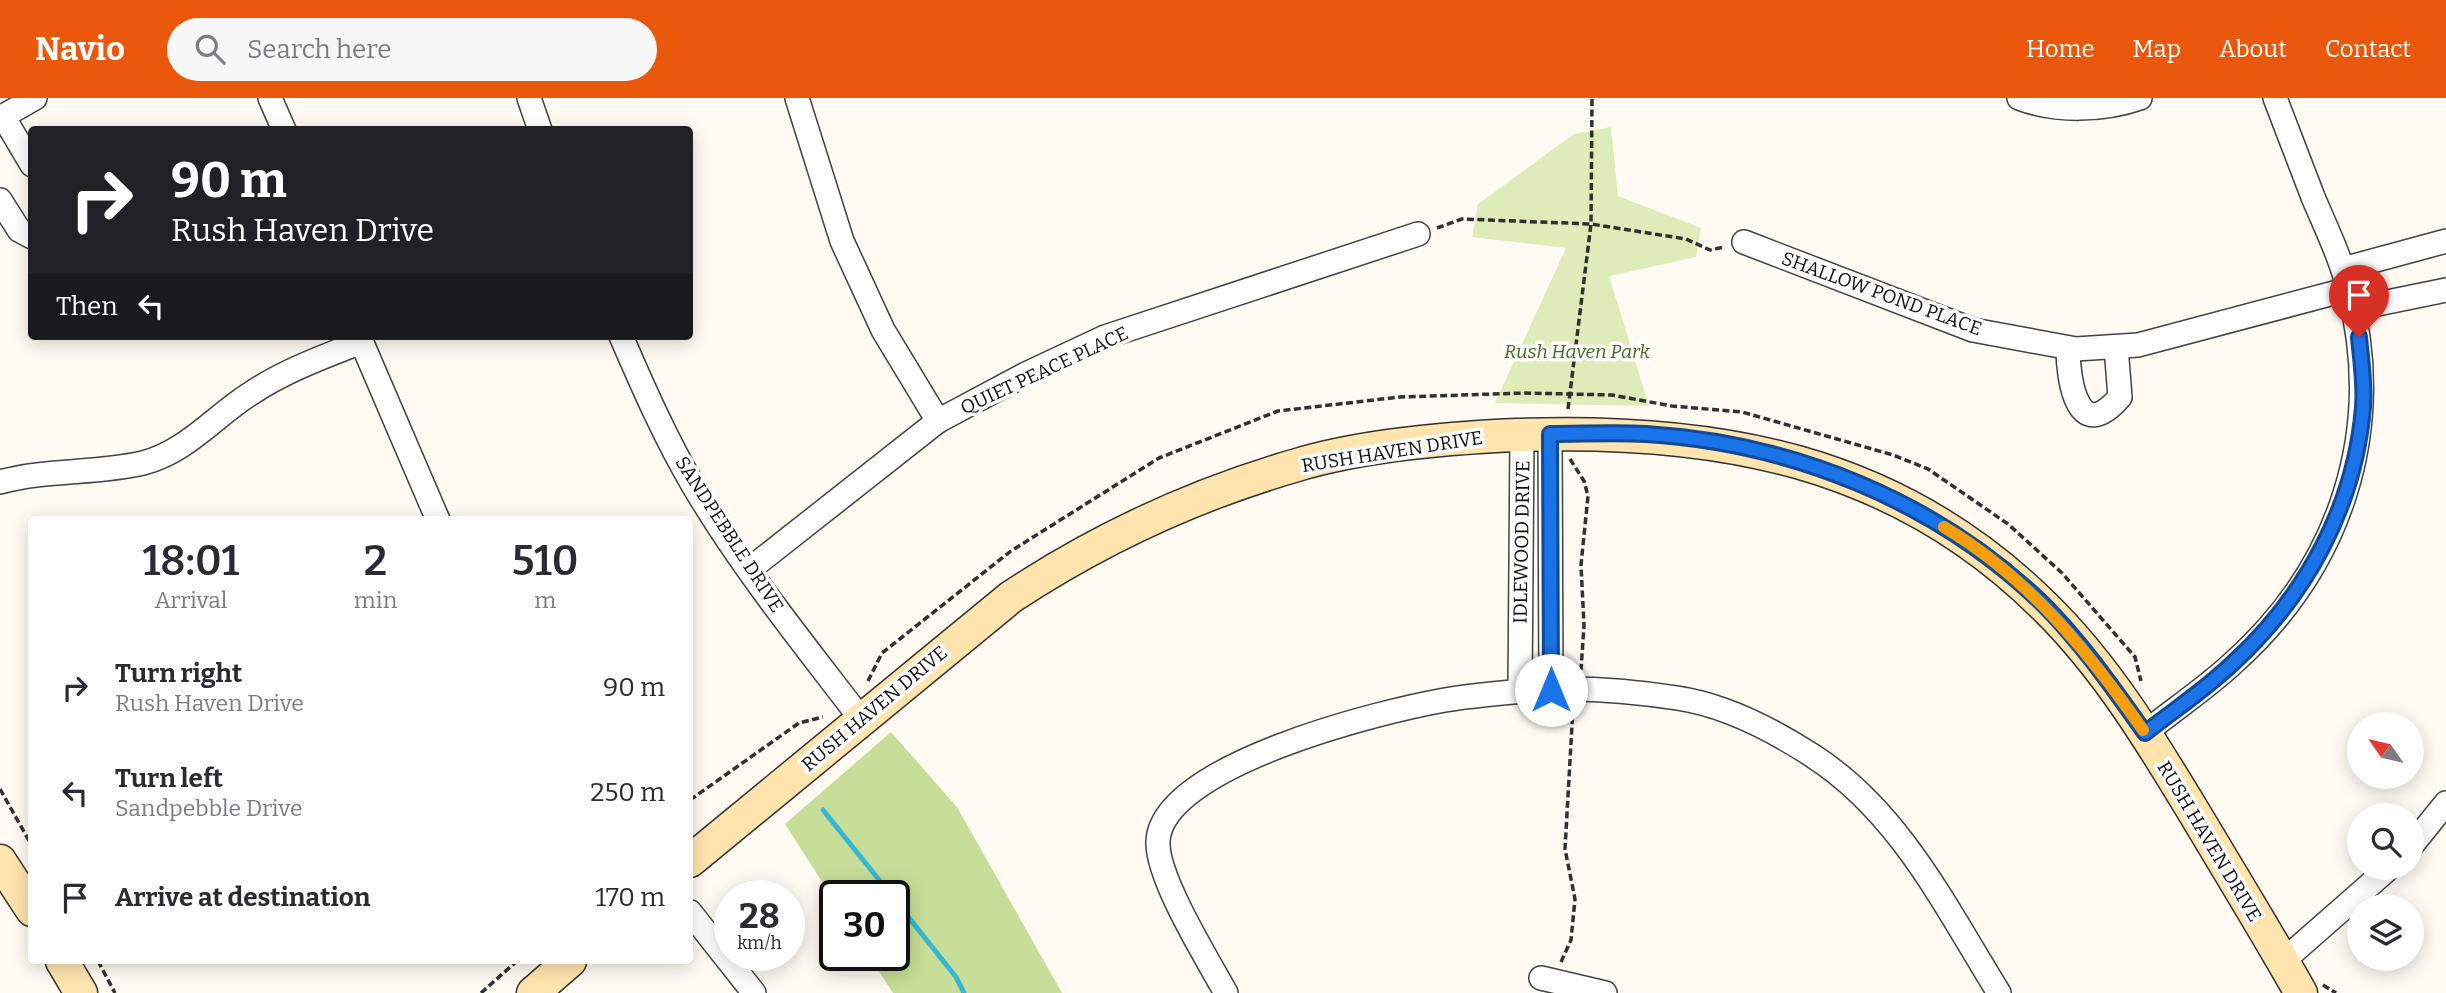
<!DOCTYPE html>
<html lang="en">
<head>
<meta charset="utf-8">
<style>
	:root { --surface:#fff; --page:#f7f7f7; --text:#2b2b33; --muted:#7c7c81; --accent:#ea580c }
	body { margin:0; font-family:Bitter,serif; background:var(--page); color:var(--text); height:100vh; display:flex; flex-direction:column; font-size:26px; white-space:nowrap }
	* { box-sizing:border-box; margin:0 }
	p { font-size:23px; color:var(--muted) }
	.icon { flex:none; width:38px; height:38px; fill:none; stroke:currentColor; stroke-width:2; stroke-linecap:round; stroke-linejoin:round }
	.map { position:relative; flex:1; overflow:hidden }
	.sheet { position:absolute; left:28px; top:418px; width:665px; height:448px; display:flex; flex-direction:column; background:var(--surface); border-radius:7px; box-shadow:0 4px 18px #0003 }
	.sheet>* { flex:none }
	.banner { position:absolute; left:28px; top:28px; width:665px; height:214px; border-radius:7px; box-shadow:0 4px 18px #0003; background:#202124; color:#fff; overflow:hidden }
	.needle { width:46px; rotate:304deg }
	.controls { position:absolute; left:2347px; top:614px; display:grid; gap:14px }
	.controls a { display:grid; place-items:center; width:77px; height:77px; border-radius:50%; background:var(--surface); box-shadow:0 4px 18px #0003; font-size:35px }
	.speed { position:absolute; left:714px; top:782px; display:flex; gap:14px; font-size:35px; font-weight:700; text-align:center }
	.speed>* { display:grid; place-content:center; width:91px; height:91px; border-radius:50%; background:var(--surface); box-shadow:0 4px 18px #0003; line-height:1 }
	.speed small { font-size:18px; font-weight:400 }
	.speed .limit { border:4px solid #111; border-radius:10px; background:#fff; color:#111 }
	.pin { position:absolute; display:grid; place-items:center; width:60px; height:60px; color:#fff; margin:-72px -30px; border-radius:50% 50% 50% 0; rotate:-45deg; box-shadow:0 0 7px #0007 }
	.pin .icon { rotate:45deg }
	.me { position:absolute; width:77px; margin:-38px; rotate:0deg; stroke-linejoin:round; filter:drop-shadow(0 0 5px #0008) }
	.turn { display:flex; align-items:center; gap:24px; height:147px; padding:0 28px; font-size:32px }
	.turn .icon { width:91px; height:91px; stroke-width:2.5 }
	.turn b { display:block; font-size:49px; line-height:60px }
	.then { display:flex; align-items:center; height:66px; padding:0 28px; background:#0003; gap:14px; font-size:26px }
	.eta { display:flex; justify-content:space-evenly; align-items:center; height:119px; text-align:center }
	.eta b { font-size:42px; font-weight:600; line-height:49px }
	ul { padding:0; list-style:none }
	li { display:flex; align-items:center; gap:21px; height:105px; padding:0 28px }
	li div { flex:1 }
	li b { display:block; font-size:26px }
	li em { font-style:normal }
	header { display:flex; align-items:center; gap:42px; box-sizing:border-box; height:98px; padding:0 35px; background:var(--accent); color:#fff }
	header strong { font-size:33px }
	nav { display:flex; gap:38px; margin-inline-start:auto; font-size:24px }
	.search { width:490px; height:63px; background:var(--page); display:flex; align-items:center; gap:18px; box-sizing:border-box; padding:0 24px; border-radius:38px; color:var(--muted); font-size:26px }
	.map>svg:first-child { display:block }
	.green { fill:#deecb9 }
	.forest { fill:#c6de97 }
	.lines { fill:none; stroke-linecap:round; stroke-linejoin:round }
	.stream { stroke:#37b7d4; stroke-width:5 }
	.street-casing { stroke:#424242; stroke-width:26 }
	.secondary-casing { stroke:#313131; stroke-width:35 }
	.path { stroke:#313131; stroke-width:3.5; stroke-dasharray:7 3.5; stroke-linecap:butt }
	.street { stroke:#fff; stroke-width:23 }
	.secondary { stroke:#ffe4ad; stroke-width:32 }
	.route-casing { stroke:#114b97; stroke-width:18 }
	.route { stroke:#1a73e8; stroke-width:12 }
	.slow { stroke:#f59e0b; stroke-width:12 }
	.labels { text-anchor:middle; stroke-width:7; stroke-linejoin:round; paint-order:stroke }
	.street-label { font-size:19px; fill:#0f0f0f; stroke:#fff }
	.park-label { font-size:19px; font-style:italic; fill:#3d6b1b; stroke:#fff }
</style>
</head>
<body>
<header>
<strong>Navio</strong>
<div class="search"><svg class="icon" aria-label="search" viewBox="0 0 24 24"><circle cx="10" cy="10" r="6"/><path d="M15 15l6 6"/></svg>Search here</div>
<nav><a>Home</a><a>Map</a><a>About</a><a>Contact</a></nav>
</header>
<div class="map">
<svg width="2446" height="895" viewBox="0 0 2446 895">
	<rect width="100%" height="100%" fill="#fffaf2"/>
	<path class="green" d="M1611 29 1618 98 1701 130 1696 159 1609 178 1649 308 1495 305 1566 150 1472 139 1478 106 1574 36Z"/>
	<path class="forest" d="M891 634 957 709 1062 895H893L869 858H894V798H835V804L785 726Z"/>
	<g class="lines">
		<g class="stream">
			<path d="M823 712 892 798"/>
			<path d="M894 801 956 879 964 895"/>
		</g>
		<g class="street-casing">
			<g id="street">
				<path d="M270 0 284 32"/>
				<path d="M529 0 540 32"/>
				<path d="M797 0 842 143 883 232 938 323"/>
				<path d="M2019 0C2056 14 2103 13 2140 0"/>
				<path d="M3 18 32 67"/>
				<path d="M0 20 35 0"/>
				<path d="M0 102 19 132 32 139"/>
				<path d="M1744 144 1973 232 2076 251 2138 247 2349 191"/>
				<path d="M2343 171 2446 143"/>
				<path d="M2353 211 2446 192"/>
				<path d="M359 238 438 422"/>
				<path d="M621 238C643 289 665 339 693 387 742 470 803 545 861 621"/>
				<path d="M2068 250C2068 283 2078 348 2120 299L2116 249"/>
				<path d="M1550 336 1551 592"/>
				<path d="M0 384C47 371 96 376 143 365 186 354 214 319 250 296 284 273 323 259 361 244"/>
				<path d="M750 471 938 323 1026 276 1105 239 1418 136"/>
				<path d="M1520 594 1522 337"/>
				<path d="M2145 635C2173 612 2205 591 2232 566 2341 469 2385 334 2349 193 2341 160 2326 130 2313 99 2300 66 2288 33 2275 0"/>
				<path d="M2412 747 2446 705"/>
				<path d="M690 814 754 895"/>
				<path d="M2283 863 2389 770"/>
				<path d="M1541 880 1605 895"/>
				<path d="M1226 895C1208 862 1156 779 1158 743 1162 667 1382 613 1445 602 1474 597 1505 595 1534 592 1580 589 1632 593 1677 600 1725 607 1773 632 1813 658 1900 714 1946 810 1999 895"/>
			</g>
		</g>
		<g class="secondary-casing">
			<g id="secondary">
				<path d="M0 763 32 812"/>
				<path d="M690 763 1011 499C1099 441 1196 396 1297 367 1363 347 1448 340 1517 337 1717 330 1895 361 2043 507 2109 571 2157 653 2204 731 2237 786 2270 840 2301 895"/>
				<path d="M62 863 81 895"/>
				<path d="M533 895 570 863"/>
			</g>
		</g>
		<g class="path">
			<path d="M1437 130 1462 121 1591 126 1686 141 1710 152 1724 149"/>
			<path d="M1568 311 1591 126 1592 0"/>
			<path d="M1570 361 1584 383 1588 398 1581 467 1584 527 1581 572"/>
			<path d="M868 583 882 555 1011 453 1159 360 1278 313 1400 299 1525 295 1612 297 1672 308 1742 314 1893 357 1928 371 2008 426 2062 475 2135 559 2141 583"/>
			<path d="M0 691 32 748"/>
			<path d="M690 702 799 625 823 619"/>
			<path d="M98 863 115 895"/>
			<path d="M1561 864 1571 842 1575 801 1565 751 1573 610"/>
			<path d="M2323 887 2336 895"/>
			<path d="M481 895 517 863"/>
		</g>
		<use href="#street" class="street"/>
		<use href="#secondary" class="secondary"/>
	</g>
	<g class="lines">
		<g class="route-casing">
			<path id="route" d="M1551 592 1550 336C1582 336 1614 334 1646 336 1793 345 1936 403 2043 506 2082 545 2113 590 2145 635 2174 612 2206 591 2233 565 2306 498 2355 408 2363 309 2365 286 2361 262 2359 239"/>
		</g>
		<use href="#route" class="route"/>
		<path class="slow" d="M1944 429C2028 479 2088 553 2143 632"/>
	</g>
	<g class="labels">
		<g class="street-label">
			<text transform="translate(1882 195) rotate(20)" y="7">SHALLOW POND PLACE</text>
			<text transform="translate(1044 272) rotate(-25)" y="7">QUIET PEACE PLACE</text>
			<text transform="translate(1392 353) rotate(-9)" y="7">RUSH HAVEN DRIVE</text>
			<text transform="translate(730 436) rotate(57)" y="7">SANDPEBBLE DRIVE</text>
			<text transform="translate(1521 444) rotate(-89)" y="7">IDLEWOOD DRIVE</text>
			<text transform="translate(874 610) rotate(-40)" y="7">RUSH HAVEN DRIVE</text>
			<text transform="translate(2210 743) rotate(59)" y="7">RUSH HAVEN DRIVE</text>
		</g>
		<g class="park-label">
			<text x="1577" y="260">Rush Haven Park</text>
		</g>
	</g>
</svg>
<div class="controls">
<a><svg class="needle" viewBox="-14 -14 28 28"><path d="M0-13l5 13h-10z" fill="#e53935"/><path d="M0 13l5-13h-10z" fill="#7c7c81"/></svg></a>
<a><svg class="icon" aria-label="search" viewBox="0 0 24 24"><circle cx="10" cy="10" r="6"/><path d="M15 15l6 6"/></svg></a>
<a><svg class="icon" aria-label="layers" viewBox="0 0 24 24"><path d="M12 4l9 5-9 5-9-5zM3 14l9 5 9-5"/></svg></a>
</div>
<div class="speed"><div>28<small>km/h</small></div><div class="limit">30</div></div>
<div class="pin" style="left:2359px;top:239px;background:#d93025"><svg class="icon" aria-label="arrive" viewBox="0 0 24 24"><path d="M6 21V4h12l-3 4 3 4H6"/></svg></div>
<svg class="me" style="left:1551px;top:592px" viewBox="-20 -20 40 40"><circle r="19" fill="#fff"/><path d="M0-13L10 11 0 6-10 11z" fill="#1a73e8"/></svg>
<div class="banner">
<div class="turn"><svg class="icon" aria-label="right" viewBox="0 0 24 24"><path d="M7 20v-9h11M14 6l5 5-5 5"/></svg><div><b>90 m</b>Rush Haven Drive</div></div>
<div class="then">Then<svg class="icon" aria-label="left" viewBox="0 0 24 24"><path d="M17 20v-9H6M10 6l-5 5 5 5"/></svg></div>
</div>
<section class="sheet">
<div class="eta">
<div><b>18:01</b><p>Arrival</p></div>
<div><b>2</b><p>min</p></div>
<div><b>510</b><p>m</p></div>
</div>
<ul>
<li><svg class="icon" aria-label="right" viewBox="0 0 24 24"><path d="M7 20v-9h11M14 6l5 5-5 5"/></svg><div><b>Turn right</b><p>Rush Haven Drive</p></div><em>90 m</em></li>
<li><svg class="icon" aria-label="left" viewBox="0 0 24 24"><path d="M17 20v-9H6M10 6l-5 5 5 5"/></svg><div><b>Turn left</b><p>Sandpebble Drive</p></div><em>250 m</em></li>
<li><svg class="icon" aria-label="arrive" viewBox="0 0 24 24"><path d="M6 21V4h12l-3 4 3 4H6"/></svg><div><b>Arrive at destination</b></div><em>170 m</em></li>
</ul>
</section>
</div>
</body>
</html>
